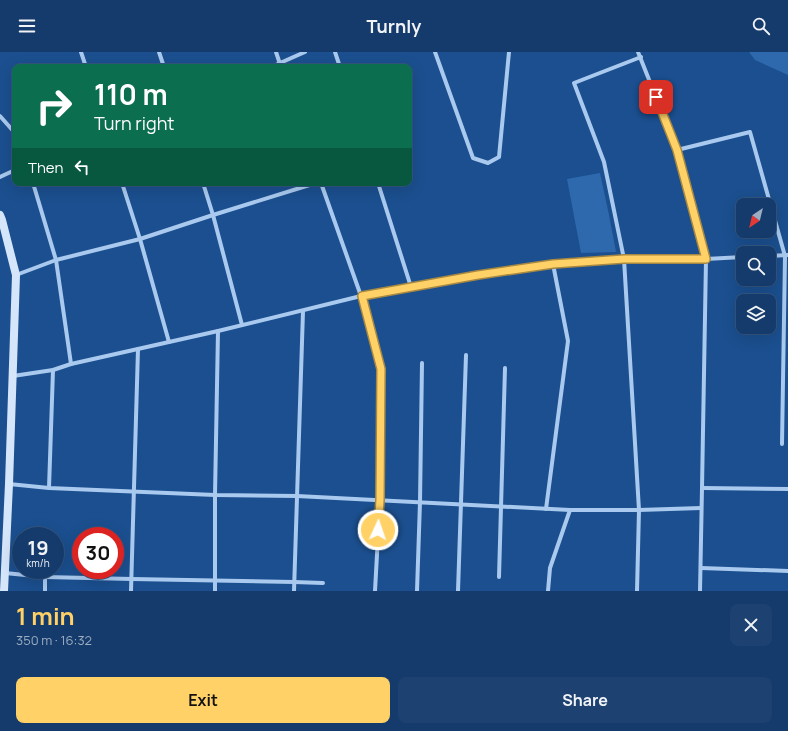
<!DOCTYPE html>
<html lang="en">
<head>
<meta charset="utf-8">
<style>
	:root { --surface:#143b6b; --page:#1d4271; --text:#f1f3f6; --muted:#9dadc1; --line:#33557e; --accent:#ffd166 }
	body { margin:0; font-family:Manrope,sans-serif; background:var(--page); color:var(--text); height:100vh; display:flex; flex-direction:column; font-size:15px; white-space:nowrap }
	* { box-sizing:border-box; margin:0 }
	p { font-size:13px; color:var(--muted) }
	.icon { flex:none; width:22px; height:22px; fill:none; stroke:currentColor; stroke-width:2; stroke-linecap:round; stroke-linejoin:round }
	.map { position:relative; height:539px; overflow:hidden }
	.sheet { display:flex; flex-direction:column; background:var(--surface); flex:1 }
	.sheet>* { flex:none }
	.banner { position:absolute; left:12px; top:12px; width:400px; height:122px; border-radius:8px; box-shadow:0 4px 16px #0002,0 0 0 1px var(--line); background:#0b6e4f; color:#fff; overflow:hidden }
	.needle { width:26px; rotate:215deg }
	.controls { position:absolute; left:736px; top:146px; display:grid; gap:8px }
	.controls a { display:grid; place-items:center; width:40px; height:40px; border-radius:8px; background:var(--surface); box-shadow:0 4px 16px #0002,0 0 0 1px var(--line); font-size:20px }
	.speed { position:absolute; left:12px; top:475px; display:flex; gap:8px; font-size:20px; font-weight:700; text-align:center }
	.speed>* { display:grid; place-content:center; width:52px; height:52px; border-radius:50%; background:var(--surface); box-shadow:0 4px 16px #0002,0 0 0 1px var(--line); line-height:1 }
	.speed small { font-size:10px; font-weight:400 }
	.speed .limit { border:6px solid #d22; background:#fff; color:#111 }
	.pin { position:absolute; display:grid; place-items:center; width:34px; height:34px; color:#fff; margin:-17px; border-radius:8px; box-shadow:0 2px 6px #0006 }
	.me { position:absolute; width:44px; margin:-22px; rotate:3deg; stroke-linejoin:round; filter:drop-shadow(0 0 3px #0008) }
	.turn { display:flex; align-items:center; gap:14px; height:84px; padding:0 16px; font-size:18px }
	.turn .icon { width:52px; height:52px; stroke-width:2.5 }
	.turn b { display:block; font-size:28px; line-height:34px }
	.then { display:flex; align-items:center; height:38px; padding:0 16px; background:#0003; gap:8px; font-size:15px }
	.round { display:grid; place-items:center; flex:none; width:42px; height:42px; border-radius:8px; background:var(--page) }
	.summary { display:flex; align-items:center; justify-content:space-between; height:68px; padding:0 16px }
	h1 { font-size:24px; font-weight:700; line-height:30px; color:var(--accent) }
	.action { display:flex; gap:8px; margin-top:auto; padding:8px 16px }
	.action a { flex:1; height:46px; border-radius:8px; background:var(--accent); color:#111; font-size:16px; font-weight:700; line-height:46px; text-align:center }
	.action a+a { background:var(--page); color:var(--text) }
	header { display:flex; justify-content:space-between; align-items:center; height:52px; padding:0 16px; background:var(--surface); font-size:18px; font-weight:700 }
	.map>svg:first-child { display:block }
	.green { fill:#2e69ad }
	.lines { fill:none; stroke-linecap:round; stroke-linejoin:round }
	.street { stroke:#a9c9ee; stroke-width:4 }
	.secondary { stroke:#d6e6fa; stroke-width:8 }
	.route-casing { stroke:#a68842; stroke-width:10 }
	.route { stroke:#ffd166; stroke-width:7 }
</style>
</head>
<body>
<header><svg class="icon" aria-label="menu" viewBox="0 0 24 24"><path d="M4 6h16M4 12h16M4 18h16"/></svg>Turnly<svg class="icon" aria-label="search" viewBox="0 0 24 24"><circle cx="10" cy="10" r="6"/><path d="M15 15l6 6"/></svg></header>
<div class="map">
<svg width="788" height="539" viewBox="0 0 788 539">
	<rect width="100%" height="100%" fill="#1b4f8f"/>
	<g class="green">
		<path d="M749 0H788V23L755 8Z"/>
		<path d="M600 121 609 163 616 200 581 201 567 127Z"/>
	</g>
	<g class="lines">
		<g class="street">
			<path d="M81 0 86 15"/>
			<path d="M159 0 164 15"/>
			<path d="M276 0 281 15"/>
			<path d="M335 0 340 15"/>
			<path d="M435 0 473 106 488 111 499 105 509 0"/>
			<path d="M638 0 677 98 706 207 702 436 700 539"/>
			<path d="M271 15 305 0"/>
			<path d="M0 64 15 81"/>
			<path d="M677 98 750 80 785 204 782 392"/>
			<path d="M0 125 15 118"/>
			<path d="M33 131 56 208 71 312"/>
			<path d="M122 131 140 187 169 290"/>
			<path d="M203 131 213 163 242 273"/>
			<path d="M321 131 361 244 381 317 380 448 375 539"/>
			<path d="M378 131 411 235"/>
			<path d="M769 204 788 203"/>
			<path d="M16 223 56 208 140 187 213 163 316 131"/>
			<path d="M13 324 53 318 71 312 218 279 361 244 478 223 553 212 624 207H706L743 205"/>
			<path d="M9 432 49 436 215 443 297 444 570 458H639L701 456"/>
			<path d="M49 436 53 318"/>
			<path d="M702 436 788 437"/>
			<path d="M546 457 568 289 553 212"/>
			<path d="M701 516 788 519"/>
			<path d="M5 521 45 525 132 527 294 530 323 531"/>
			<path d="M499 525 505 316"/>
			<path d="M45 539V525"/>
			<path d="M131 539 138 297"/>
			<path d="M215 539V443L218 279"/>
			<path d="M294 539 303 259"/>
			<path d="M417 539 420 450 422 311"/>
			<path d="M458 539 466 303"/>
			<path d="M548 539 550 516 570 458"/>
			<path d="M637 539 639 458 624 207 604 110 574 31 641 5"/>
		</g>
		<path class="secondary" d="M0 163 2 168 16 223 9 432 4 539"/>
	</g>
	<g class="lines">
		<g class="route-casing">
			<path id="route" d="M378 478 380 448 381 317 362 244 478 223 553 212 624 207H706L677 98 656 45"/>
		</g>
		<use href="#route" class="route"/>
	</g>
</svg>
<div class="controls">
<a><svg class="needle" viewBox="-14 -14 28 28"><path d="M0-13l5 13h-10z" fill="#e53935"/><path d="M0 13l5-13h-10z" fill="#9dadc1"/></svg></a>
<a><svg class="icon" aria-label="search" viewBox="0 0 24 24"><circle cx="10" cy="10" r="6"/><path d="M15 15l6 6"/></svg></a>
<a><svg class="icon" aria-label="layers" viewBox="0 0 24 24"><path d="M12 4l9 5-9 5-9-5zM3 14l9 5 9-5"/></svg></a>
</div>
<div class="speed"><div>19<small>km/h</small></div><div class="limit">30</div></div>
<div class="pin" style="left:656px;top:45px;background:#d93025"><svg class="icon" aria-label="arrive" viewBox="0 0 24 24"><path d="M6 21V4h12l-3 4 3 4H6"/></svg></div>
<svg class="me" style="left:378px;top:478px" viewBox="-20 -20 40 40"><circle r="17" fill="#ffd166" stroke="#fff" stroke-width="3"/><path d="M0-11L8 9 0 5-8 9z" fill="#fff"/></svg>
<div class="banner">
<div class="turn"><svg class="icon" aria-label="right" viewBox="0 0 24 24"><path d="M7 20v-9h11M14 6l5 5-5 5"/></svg><div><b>110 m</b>Turn right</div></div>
<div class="then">Then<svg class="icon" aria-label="left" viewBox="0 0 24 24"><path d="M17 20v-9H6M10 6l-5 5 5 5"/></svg></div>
</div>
</div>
<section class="sheet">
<div class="summary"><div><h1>1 min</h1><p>350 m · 16:32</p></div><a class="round"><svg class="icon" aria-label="close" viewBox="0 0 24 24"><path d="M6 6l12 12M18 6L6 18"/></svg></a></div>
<div class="action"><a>Exit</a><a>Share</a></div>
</section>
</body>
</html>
